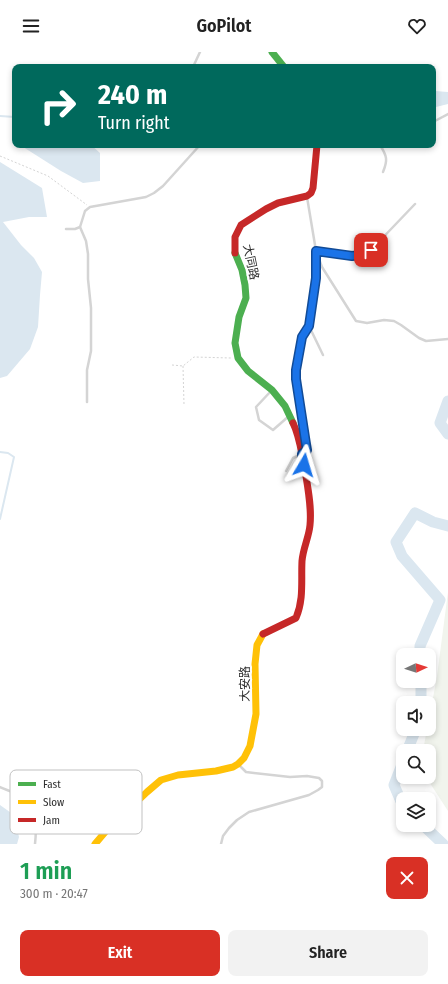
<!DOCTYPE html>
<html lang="en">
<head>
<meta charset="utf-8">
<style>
	:root { --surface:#fff; --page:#f2f2f2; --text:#222; --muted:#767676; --accent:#d93025 }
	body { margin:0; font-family:"Fira Sans Condensed","Noto Sans TC",sans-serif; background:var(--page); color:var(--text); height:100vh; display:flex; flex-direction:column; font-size:15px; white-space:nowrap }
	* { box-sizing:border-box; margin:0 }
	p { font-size:13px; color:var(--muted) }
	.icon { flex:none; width:22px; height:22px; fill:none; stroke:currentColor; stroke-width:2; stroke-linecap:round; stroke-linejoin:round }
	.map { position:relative; height:792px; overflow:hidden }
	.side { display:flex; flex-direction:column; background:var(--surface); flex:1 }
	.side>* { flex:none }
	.guide { position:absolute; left:12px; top:12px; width:424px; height:84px; border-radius:8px; box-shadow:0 2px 6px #0003; background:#00695c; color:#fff; overflow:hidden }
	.needle { width:26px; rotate:86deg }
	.controls { position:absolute; left:396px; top:596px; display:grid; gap:8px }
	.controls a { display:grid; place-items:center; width:40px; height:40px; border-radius:8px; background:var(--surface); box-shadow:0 2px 6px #0003; font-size:20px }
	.pin { position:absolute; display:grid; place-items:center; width:34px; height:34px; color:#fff; margin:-17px; border-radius:8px; box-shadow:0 2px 6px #0006 }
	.me { position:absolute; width:44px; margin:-22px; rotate:7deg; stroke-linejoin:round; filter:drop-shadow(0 0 3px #0008) }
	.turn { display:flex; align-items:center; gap:14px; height:84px; padding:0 20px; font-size:18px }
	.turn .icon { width:52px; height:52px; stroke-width:2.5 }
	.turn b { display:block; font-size:28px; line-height:34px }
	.round { display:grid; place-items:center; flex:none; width:42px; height:42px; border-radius:8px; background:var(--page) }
	.overview { display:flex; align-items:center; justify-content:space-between; height:68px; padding:0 20px }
	h1 { font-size:24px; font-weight:600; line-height:30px; color:#1e9e55 }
	.action { display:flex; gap:8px; margin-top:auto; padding:8px 20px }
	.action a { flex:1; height:46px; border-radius:8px; background:var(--accent); color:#fff; font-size:16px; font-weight:600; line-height:46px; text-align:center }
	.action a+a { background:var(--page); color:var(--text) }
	header { display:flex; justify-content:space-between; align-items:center; height:52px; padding:0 20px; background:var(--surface); font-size:18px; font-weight:600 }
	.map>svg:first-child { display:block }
	.green { fill:#f1f4ed }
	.water { fill:#dbe7f0 }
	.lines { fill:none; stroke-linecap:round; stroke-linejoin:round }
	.stream { stroke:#dbe7f0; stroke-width:2 }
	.river { stroke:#dbe7f0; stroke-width:11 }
	.path { stroke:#d4d4d4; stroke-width:1; stroke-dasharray:2 2; stroke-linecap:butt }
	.lane { stroke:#d4d4d4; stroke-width:2.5 }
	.fast { stroke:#4caf50; stroke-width:7 }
	.slow { stroke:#ffc107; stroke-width:7 }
	.jam { stroke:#c62828; stroke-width:7 }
	.route-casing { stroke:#114b97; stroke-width:10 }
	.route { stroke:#1a73e8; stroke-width:7 }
	.labels { text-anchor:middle; stroke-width:4; stroke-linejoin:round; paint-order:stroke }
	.street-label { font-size:12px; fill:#2f2f2f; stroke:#fff }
	.key { fill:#fff; stroke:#c1c1c1; stroke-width:1 }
	.key-label { font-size:11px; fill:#2f2f2f }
</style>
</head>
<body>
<header><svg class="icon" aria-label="menu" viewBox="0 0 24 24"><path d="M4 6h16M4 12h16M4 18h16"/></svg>GoPilot<svg class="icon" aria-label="heart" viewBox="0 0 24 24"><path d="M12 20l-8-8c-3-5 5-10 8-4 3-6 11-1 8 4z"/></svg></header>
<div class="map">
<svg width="448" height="792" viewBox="0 0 448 792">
	<rect width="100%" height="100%" fill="#fff"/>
	<path class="green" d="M448 540V759L426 725H429V699H423L427 677H429V668L437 624Z"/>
	<g class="water">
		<path d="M435 39 448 40V52L436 55Z"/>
		<path d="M20 93H91L100 101V129L83 131 61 119Z"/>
		<path d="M0 110 42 136 47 165H29L3 170 21 193 34 206 42 220 40 243 38 275 30 297 7 324 0 326Z"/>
		<path d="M0 753 14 763 19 785 17 792H0Z"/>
	</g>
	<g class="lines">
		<g class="stream">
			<path d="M0 64 15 65"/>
			<path d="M0 400 8 401 14 405 0 467"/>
		</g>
		<g class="river">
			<path d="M448 349 440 371 448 382"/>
			<path d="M420 603V594L440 548 402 504 396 490 415 461 433 470 448 474"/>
			<path d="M421 629V651"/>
			<path d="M407 699 416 677"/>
			<path d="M403 710 394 733 403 754"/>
			<path d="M423 773 443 792"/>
		</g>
		<g class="path">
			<path d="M0 104 48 124 87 153"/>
			<path d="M172 313 183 314 194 305 231 306"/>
			<path d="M183 314 184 353"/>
		</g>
		<g class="lane">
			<path d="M193 15 200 0"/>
			<path d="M433 70 448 62"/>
			<path d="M380 93C387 104 388 108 383 120"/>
			<path d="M415 152 371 198 361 203 352 204 316 199 322 215 356 269 367 271 384 268 394 269 401 273 419 286 426 289 448 287"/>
			<path d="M80 175 86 189 88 202V227L91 256V299L87 318V350"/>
			<path d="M66 177H75L80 175 85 159 90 155 146 145 154 141 163 134 200 93"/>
			<path d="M309 274 323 303"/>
			<path d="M272 338 256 355 259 368 273 378 289 364"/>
			<path d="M286 419 293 406 302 402 307 398 296 327V318L302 285 309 274 316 226V199L307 145"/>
			<path d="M0 735C6 738 14 740 20 744 37 756 37 773 35 792"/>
			<path d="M221 792 223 784 229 776 237 768 249 760 309 743 318 738 322 735V729L319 726 307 724 290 725 246 720 239 713"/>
		</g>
		<g class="fast">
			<path d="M272 0 284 15"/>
			<path d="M235 201 242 218 245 233 246 246 239 265 235 291 238 306 248 319 272 338 285 354 293 371"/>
		</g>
		<path class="slow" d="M95 792 106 779 147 740 161 728 178 723 216 719 233 715 238 712 244 706 250 694 256 662 255 612 257 593 263 582"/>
		<g class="jam">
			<path d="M235 201V185L241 173 266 157 278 151 307 144 311 141 313 136 317 93"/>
			<path d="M263 582 296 566C304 547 301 529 302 509 303 496 309 485 310 473 312 453 307 432 304 412 301 398 299 383 293 371"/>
		</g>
	</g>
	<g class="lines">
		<g class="route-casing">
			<path id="route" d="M304 413 302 402 307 398 306 392 296 327V318L302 285 309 274 316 226V199L352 204 361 203 371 198"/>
		</g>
		<use href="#route" class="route"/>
	</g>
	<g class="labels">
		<g class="street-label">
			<text transform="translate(251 210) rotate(78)" y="4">大同路</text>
			<text transform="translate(245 632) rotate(-90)" y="4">大安路</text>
		</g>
	</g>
	<rect x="10" y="718" width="132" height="64" rx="6" class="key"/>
	<rect x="18" y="730" width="18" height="4" fill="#4caf50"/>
	<rect x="18" y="748" width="18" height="4" fill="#ffc107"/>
	<rect x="18" y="766" width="18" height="4" fill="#c62828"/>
	<g class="key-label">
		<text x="43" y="736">Fast</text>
		<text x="43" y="754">Slow</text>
		<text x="43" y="772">Jam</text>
	</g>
</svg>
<div class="controls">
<a><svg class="needle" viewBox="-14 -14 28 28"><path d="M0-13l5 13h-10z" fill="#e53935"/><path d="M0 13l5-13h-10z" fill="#767676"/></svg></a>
<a><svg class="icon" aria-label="sound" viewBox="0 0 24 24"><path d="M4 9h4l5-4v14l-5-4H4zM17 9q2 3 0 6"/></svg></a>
<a><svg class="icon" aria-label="search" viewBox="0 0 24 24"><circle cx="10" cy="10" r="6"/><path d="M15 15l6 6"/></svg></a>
<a><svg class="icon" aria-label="layers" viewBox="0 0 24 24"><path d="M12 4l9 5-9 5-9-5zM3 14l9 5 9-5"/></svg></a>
</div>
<div class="pin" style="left:371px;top:198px;background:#d93025"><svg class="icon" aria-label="arrive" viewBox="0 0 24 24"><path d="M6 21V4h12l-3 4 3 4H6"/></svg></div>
<svg class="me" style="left:304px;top:413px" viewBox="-20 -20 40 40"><path d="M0-17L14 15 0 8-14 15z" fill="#1a73e8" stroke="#fff" stroke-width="4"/></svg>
<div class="guide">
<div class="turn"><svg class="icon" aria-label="right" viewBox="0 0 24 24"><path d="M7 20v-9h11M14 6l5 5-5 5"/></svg><div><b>240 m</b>Turn right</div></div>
</div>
</div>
<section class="side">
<div class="overview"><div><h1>1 min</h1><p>300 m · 20:47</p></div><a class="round" style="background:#d93025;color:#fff"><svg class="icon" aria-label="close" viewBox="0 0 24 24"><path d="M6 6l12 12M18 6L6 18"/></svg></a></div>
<div class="action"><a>Exit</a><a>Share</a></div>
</section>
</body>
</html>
